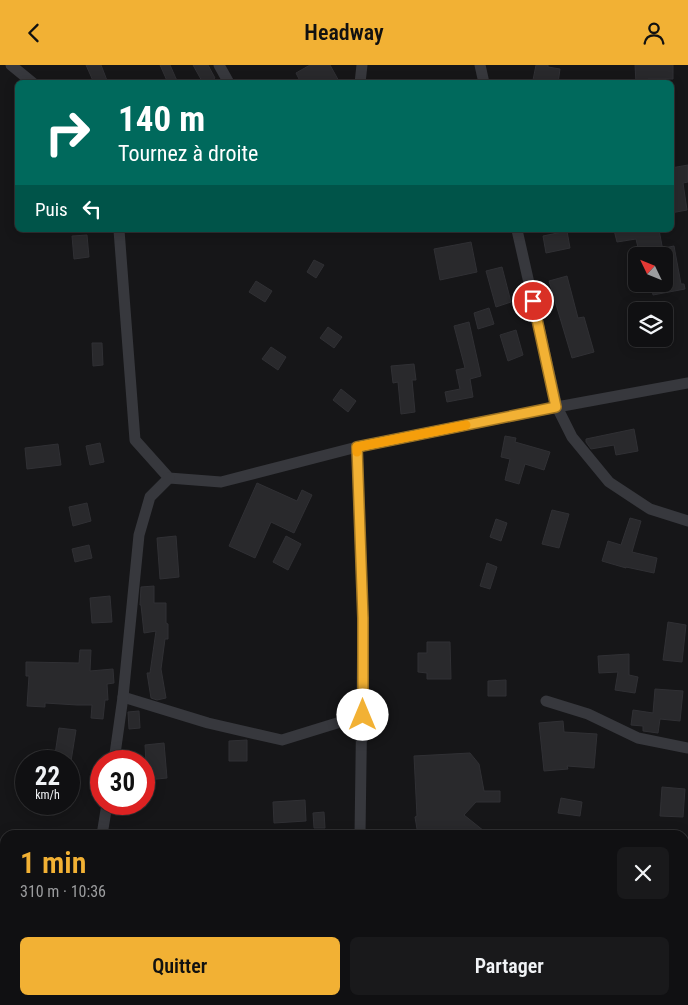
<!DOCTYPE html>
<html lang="fr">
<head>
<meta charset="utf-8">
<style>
	:root { --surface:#101012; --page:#19191b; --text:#f1f3f6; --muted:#9c9d9f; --line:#303032; --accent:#f2b134 }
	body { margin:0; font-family:"Roboto Condensed",sans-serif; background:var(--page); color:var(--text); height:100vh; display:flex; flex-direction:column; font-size:19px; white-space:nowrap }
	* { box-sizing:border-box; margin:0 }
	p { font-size:16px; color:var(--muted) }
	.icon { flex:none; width:28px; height:28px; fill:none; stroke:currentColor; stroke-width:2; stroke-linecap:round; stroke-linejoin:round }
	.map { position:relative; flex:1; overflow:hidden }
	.panel { position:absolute; left:0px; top:765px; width:689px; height:175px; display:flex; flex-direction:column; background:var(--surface); border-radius:15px 15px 0 0; box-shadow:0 2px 12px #0003,0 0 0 1px var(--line) }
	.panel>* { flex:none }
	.top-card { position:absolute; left:15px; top:15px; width:659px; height:152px; border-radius:8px; box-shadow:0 2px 12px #0003,0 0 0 1px var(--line); background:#00695c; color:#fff; overflow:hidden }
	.needle { width:32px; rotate:313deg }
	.fabs { position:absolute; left:628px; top:182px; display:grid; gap:10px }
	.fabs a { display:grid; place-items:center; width:45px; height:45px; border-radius:8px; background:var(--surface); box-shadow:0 2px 12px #0003,0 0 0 1px var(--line); font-size:25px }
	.speed { position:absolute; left:15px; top:685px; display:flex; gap:10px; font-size:25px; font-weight:700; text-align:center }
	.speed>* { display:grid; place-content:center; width:65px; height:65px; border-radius:50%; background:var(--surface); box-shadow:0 2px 12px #0003,0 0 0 1px var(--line); line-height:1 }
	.speed small { font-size:12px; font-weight:400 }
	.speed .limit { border:8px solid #d22; background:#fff; color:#111 }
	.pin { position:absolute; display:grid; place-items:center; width:42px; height:42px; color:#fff; margin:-21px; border:2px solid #fff; border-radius:50%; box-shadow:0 1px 5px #0007 }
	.me { position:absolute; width:55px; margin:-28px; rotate:0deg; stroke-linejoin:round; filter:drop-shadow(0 0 4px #0008) }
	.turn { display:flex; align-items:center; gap:18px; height:105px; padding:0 20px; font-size:22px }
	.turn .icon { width:65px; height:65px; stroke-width:2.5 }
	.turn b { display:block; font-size:35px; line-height:42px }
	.then { display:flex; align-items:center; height:48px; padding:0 20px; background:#0003; gap:10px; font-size:19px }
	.round { display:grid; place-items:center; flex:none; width:52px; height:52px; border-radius:8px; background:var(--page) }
	.headline { display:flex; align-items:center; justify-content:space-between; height:85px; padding:0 20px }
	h1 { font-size:30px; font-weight:600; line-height:38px; color:var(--accent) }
	.button { display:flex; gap:10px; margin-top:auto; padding:10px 20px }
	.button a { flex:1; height:58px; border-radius:8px; background:var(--accent); color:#111; font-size:20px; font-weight:600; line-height:58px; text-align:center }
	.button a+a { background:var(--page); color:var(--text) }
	header { display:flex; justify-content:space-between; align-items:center; height:65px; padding:0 20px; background:var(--accent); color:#111; font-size:22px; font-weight:600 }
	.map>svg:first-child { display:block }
	.building { fill:#29292c; stroke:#303034 }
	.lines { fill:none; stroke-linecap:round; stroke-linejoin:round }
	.minor { stroke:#37383d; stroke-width:11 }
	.route-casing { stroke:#9d7322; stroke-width:12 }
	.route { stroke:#f2b134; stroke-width:9 }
	.slow { stroke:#f59e0b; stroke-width:9 }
</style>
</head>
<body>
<header><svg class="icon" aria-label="back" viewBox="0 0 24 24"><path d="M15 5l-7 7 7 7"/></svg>Headway<svg class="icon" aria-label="person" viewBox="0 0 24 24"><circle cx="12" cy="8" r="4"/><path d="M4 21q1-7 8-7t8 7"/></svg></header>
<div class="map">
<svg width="688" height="940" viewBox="0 0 688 940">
	<rect width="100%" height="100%" fill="#161618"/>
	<g class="building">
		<path d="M86 0H101L108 18H94Z"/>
		<path d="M160 0H170L178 18H168Z"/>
		<path d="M193 0H208L215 13 208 18H203Z"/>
		<path d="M310 0H330L340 18H301L296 8Z"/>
		<path d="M536 0H548V2L560 4 558 18 533 15Z"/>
		<path d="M635 0H673V14H648V18H636Z"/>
		<path d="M688 100V117L683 118 687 145 671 148V103Z"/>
		<path d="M614 165H659L664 191H640L636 174 617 177Z"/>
		<path d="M567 166 570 183 546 188 543 171Z"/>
		<path d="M87 170 89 192 74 194 72 171Z"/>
		<path d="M471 177 477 207 440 215 434 184Z"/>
		<path d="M674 181 681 219H684L685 224 653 230 651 219H664V183Z"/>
		<path d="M314 195 324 200 316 213 307 207Z"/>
		<path d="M502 202 511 237 496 242 486 206Z"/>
		<path d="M567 211 578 253 584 252 594 287 572 293 549 216Z"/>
		<path d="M256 216 272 226 265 237 249 227Z"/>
		<path d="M489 243 494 259 478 264 474 248Z"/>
		<path d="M469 257 481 311 470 314 473 332 447 337 445 327 460 324 456 305 465 303 454 261Z"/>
		<path d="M328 262 342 272 334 283 320 273Z"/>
		<path d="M516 265 523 290 508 296 500 270Z"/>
		<path d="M92 278H102L103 300 93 301Z"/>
		<path d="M271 282 286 292 278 305 262 294Z"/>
		<path d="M414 299 416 315H412L415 347 401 349 398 317 393 318 391 301Z"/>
		<path d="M341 324 356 336 348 347 333 335Z"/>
		<path d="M634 364 638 386 616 390 614 380 591 384 586 377V374Z"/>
		<path d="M505 371 516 373 515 377 550 387 544 405 525 399 519 419 505 415 510 394 501 392Z"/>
		<path d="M100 378 104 397 90 400 86 381Z"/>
		<path d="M58 379 61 400 27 404 25 383Z"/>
		<path d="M257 418 297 436 302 425 312 430 294 468 271 457 255 493 229 481Z"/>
		<path d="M87 438 91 456 73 461 69 442Z"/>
		<path d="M552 445 569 449 559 483 542 479Z"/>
		<path d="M630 453 641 456 632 487 657 493 654 508 626 502V503L602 496 608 476 621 480Z"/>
		<path d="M496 454 507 458 501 476 490 472Z"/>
		<path d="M176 471 179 512 160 514 157 473Z"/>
		<path d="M286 471 301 479 288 505 273 497Z"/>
		<path d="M89 480 92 493 75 497 72 484Z"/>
		<path d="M487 498 497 502 490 524 480 521Z"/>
		<path d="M154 521V538H166V558L168 559V574H165L161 604 166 633 157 635 151 633 147 608H150L156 566 144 568 141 540H140L141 522Z"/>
		<path d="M110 531 112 557 92 558 90 533Z"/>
		<path d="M668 557 686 560 682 597 663 595Z"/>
		<path d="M427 577H450L451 614H427V608L418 607V588H427Z"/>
		<path d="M80 585H91L90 606 113 604 114 618 107 619 108 635H105L103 654 91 653 92 640H77L45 638V642L27 641 29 611H26V597L79 598Z"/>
		<path d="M629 589V610L638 612 635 628 615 625 618 607 599 608 598 591Z"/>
		<path d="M506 615V631H488V616Z"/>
		<path d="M655 624 683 626 680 656 660 654 658 668 643 666V661L631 660 633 645 653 648Z"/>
		<path d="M139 646 140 663 129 664 128 647Z"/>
		<path d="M563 656 564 667 597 669 594 703 567 701 568 704 544 706 539 658Z"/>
		<path d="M59 663 76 665 71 696H54Z"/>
		<path d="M247 675V696H229V676Z"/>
		<path d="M164 678 167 713 147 715 145 680Z"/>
		<path d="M470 688 479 699 484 726H500V737H476L464 750 489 770H418L415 752 417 751 414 691Z"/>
		<path d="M662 722 685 724 683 752 660 751Z"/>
		<path d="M561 733 582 737 580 751 558 748Z"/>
		<path d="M305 735 306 756 274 758 273 737Z"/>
		<path d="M324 747 325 763H314L313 748Z"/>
	</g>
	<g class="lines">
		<g class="minor">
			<path d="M11 0 33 18"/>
			<path d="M219 0 229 18"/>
			<path d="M480 0 484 18"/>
			<path d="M360 18 362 0"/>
			<path d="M119 165 135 375 169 413 221 417 357 382 557 342 572 372 609 417 650 444 688 456"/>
			<path d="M517 165 557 342 688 318"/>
			<path d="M357 382 363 553 360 770"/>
			<path d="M123 632 208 658 282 675 363 650"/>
			<path d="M546 636 588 649 638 673 688 683"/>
			<path d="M114 696 123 632 139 470 150 432 169 413"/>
			<path d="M102 770 107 739"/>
			<path d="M684 884H688"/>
			<path d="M352 940V935"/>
			<path d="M505 940 506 935"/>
		</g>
	</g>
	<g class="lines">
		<g class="route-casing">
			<path id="route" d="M363 650V553L357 382 556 342 533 236"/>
		</g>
		<use href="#route" class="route"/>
		<path class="slow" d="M357 387V382L466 360"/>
	</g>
</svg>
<div class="fabs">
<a><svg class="needle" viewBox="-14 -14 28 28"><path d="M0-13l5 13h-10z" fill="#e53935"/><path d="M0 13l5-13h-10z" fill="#9c9d9f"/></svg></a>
<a><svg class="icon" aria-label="layers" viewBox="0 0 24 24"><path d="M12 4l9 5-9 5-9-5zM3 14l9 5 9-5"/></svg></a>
</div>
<div class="speed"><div>22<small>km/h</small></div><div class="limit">30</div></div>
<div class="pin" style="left:533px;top:236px;background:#d93025"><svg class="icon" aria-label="arrive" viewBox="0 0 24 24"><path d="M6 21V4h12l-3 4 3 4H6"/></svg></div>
<svg class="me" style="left:363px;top:650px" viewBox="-20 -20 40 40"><circle r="19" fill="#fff"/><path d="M0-13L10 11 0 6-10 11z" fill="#f2b134"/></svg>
<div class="top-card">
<div class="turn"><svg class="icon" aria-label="right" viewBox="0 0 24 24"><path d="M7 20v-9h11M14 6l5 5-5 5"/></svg><div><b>140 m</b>Tournez à droite</div></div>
<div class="then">Puis<svg class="icon" aria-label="left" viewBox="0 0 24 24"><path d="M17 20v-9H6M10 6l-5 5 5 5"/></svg></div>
</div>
<section class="panel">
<div class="headline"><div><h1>1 min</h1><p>310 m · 10:36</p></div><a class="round"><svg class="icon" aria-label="close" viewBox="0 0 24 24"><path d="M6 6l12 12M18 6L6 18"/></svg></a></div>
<div class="button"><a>Quitter</a><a>Partager</a></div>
</section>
</div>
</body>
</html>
